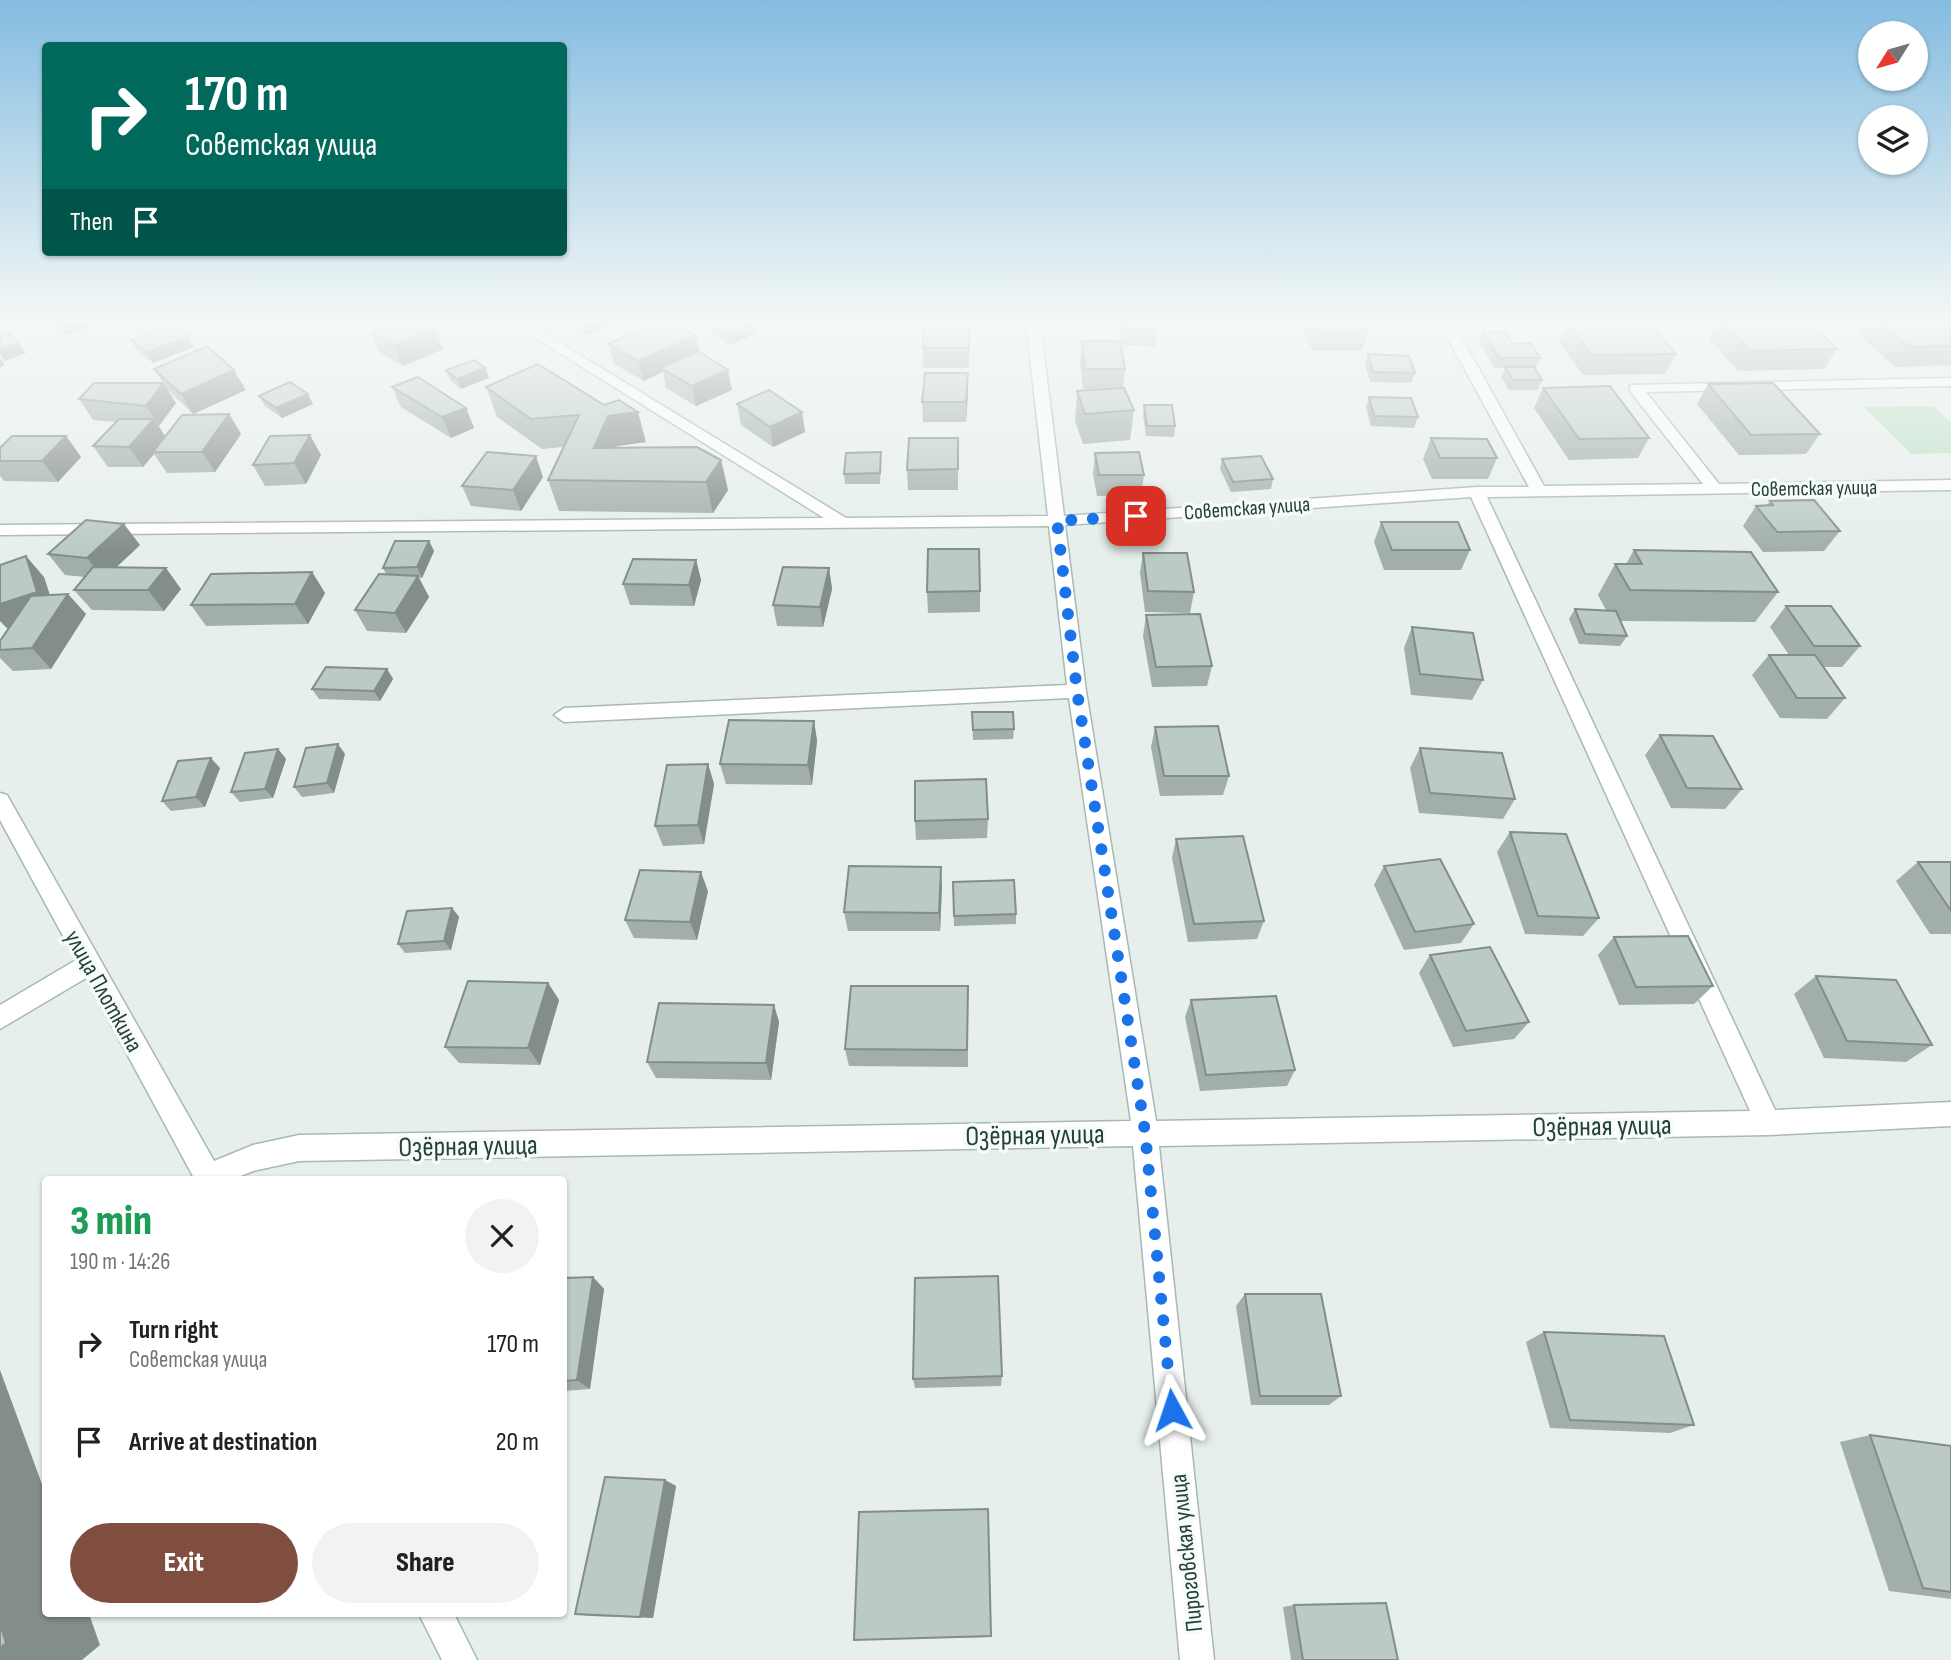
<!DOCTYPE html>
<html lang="en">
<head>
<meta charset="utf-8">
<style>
	:root { --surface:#fff; --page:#f2f2f2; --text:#202124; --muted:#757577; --accent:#7f4e3f }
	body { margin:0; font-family:"Sofia Sans Condensed",sans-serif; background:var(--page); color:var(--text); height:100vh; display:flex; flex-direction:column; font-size:26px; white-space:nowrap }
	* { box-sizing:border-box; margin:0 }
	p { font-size:23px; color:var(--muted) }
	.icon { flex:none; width:38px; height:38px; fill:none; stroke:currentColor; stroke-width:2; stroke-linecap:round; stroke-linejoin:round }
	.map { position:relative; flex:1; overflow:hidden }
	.drawer { position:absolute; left:42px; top:1176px; width:525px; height:441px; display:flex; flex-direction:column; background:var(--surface); border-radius:7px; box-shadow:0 2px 5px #0004 }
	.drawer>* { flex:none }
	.banner { position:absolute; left:42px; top:42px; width:525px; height:214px; border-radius:7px; box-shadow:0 2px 5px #0004; background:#00695c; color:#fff; overflow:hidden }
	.needle { width:46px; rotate:233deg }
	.fabs { position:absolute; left:1858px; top:21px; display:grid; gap:14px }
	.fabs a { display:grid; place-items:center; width:70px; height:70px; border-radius:50%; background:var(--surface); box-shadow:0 2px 5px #0004; font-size:35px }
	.pin { position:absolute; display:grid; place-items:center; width:60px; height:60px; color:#fff; margin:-30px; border-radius:14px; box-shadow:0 4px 10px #0006 }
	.me { position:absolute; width:77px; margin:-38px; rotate:355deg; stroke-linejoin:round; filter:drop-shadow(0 0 5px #0008) }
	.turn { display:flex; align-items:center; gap:24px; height:147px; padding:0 28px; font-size:32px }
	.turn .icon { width:91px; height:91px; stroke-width:2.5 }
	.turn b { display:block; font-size:49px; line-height:60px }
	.then { display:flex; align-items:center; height:66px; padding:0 28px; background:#0003; gap:14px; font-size:26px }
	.round { display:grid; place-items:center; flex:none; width:74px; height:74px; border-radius:37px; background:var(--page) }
	.headline { display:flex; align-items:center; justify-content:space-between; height:119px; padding:0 28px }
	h1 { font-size:42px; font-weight:800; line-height:52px; color:#1e9e55 }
	.action { display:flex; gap:14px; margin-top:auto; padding:14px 28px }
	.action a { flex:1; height:80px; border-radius:42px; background:var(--accent); color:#fff; font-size:28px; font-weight:800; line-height:80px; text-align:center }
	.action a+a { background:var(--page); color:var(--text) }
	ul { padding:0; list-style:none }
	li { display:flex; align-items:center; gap:21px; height:98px; padding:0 28px }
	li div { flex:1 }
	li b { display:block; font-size:26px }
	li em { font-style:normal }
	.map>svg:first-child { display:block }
	.green { fill:#bfe0c8 }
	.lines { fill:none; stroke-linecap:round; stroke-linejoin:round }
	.minor-casing { stroke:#a8b8b2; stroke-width:3 }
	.minor { fill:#fff; fill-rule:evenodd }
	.wall { fill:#a1aea9 }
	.shaded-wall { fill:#838d89 }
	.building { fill:#bbcac4; stroke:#838d89; stroke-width:2 }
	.route { stroke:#1a73e8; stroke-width:12; stroke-dasharray:0 21.6 }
	.labels { text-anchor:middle; stroke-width:7; stroke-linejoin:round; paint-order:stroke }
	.far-street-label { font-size:21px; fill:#24423a; stroke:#f7fbf9 }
	.street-label { font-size:24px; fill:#24423a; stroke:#f7fbf9 }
	.near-street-label { font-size:28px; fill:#24423a; stroke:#f7fbf9 }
</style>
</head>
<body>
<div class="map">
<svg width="1951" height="1660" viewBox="0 0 1951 1660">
	<rect width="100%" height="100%" fill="#e6efeb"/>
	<path class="green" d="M1933 406 1951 422V453L1911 454 1864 407Z"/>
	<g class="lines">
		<g class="minor-casing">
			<g id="minor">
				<path d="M510 322H526L846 518 1048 516 1026 322H1040L1064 516 1477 487H1529L1439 322H1453L1544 486 1703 484 1630 391V385L1951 378V386L1646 392 1719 484 1951 480V490L1487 497 1775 1110 1951 1102V1126L1768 1135 1159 1146 1214 1660H1180L1133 1146 299 1161 253 1171 231 1180H195L86 978 0 1029V1005L76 960 0 820V793L7 795 214 1161 253 1145 299 1135 1131 1121 1069 698 564 722 554 715 564 708 1067 685 1049 526 0 535V525L824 518ZM1471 497 1750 1111 1156 1121 1086 691 1065 525Z"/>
				<path d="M419 1614H454L477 1660H442Z"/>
			</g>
		</g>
		<use href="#minor" class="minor"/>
	</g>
	<g class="wall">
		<path d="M51 322H104L67 335Z"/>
		<path d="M566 322H612L613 324 588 335Z"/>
		<path d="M969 322V368H923V348Z"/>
		<path d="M1119 322H1158V326L1156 346 1122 345Z"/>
		<path d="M1302 322H1363L1368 331 1362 350 1313 351 1301 325Z"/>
		<path d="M1719 322H1809L1837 349 1824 369 1738 371 1709 339Z"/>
		<path d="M1869 322H1951V365L1895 367 1860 336Z"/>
		<path d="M1568 323 1676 354 1665 374 1583 375 1559 342Z"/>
		<path d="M711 325 758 333 729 345 713 335Z"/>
		<path d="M435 329 443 349 403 366 379 352 370 332Z"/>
		<path d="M1483 332 1513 344 1540 358 1536 368H1534L1542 380 1538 390H1509L1501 377 1505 368H1495L1479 342Z"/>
		<path d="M131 340 194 347 153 363 137 350Z"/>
		<path d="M1082 341 1125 369 1123 388 1134 410 1130 440 1083 444 1075 421 1077 391 1106 389H1083L1080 361Z"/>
		<path d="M608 344 699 352 732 390 696 406 666 388 663 372 644 381 614 364Z"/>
		<path d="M1368 354 1415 373 1411 383 1370 382 1365 364Z"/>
		<path d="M538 364 646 442 617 446 616 448 721 460 728 490 713 513 559 511 548 480 563 447 542 449 497 417 486 387Z"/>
		<path d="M485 368 489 378 461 389 450 380 446 370Z"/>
		<path d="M154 369 246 390 193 414 168 390 176 403 158 426 165 436 229 414 241 434 215 472 167 473 154 454 143 467H108L93 446 116 422 93 420 79 399 163 383Z"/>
		<path d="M1708 384 1820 434 1806 454 1739 455 1697 404Z"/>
		<path d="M392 387 466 408 474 428 451 438 401 407Z"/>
		<path d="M1543 388 1649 438 1638 458 1569 460 1534 408Z"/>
		<path d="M968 394 966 422H923L922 402Z"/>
		<path d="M259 396 313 404 282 418 265 406Z"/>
		<path d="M1369 397 1418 417 1414 428 1371 426 1366 407Z"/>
		<path d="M737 404 802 412 805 432 773 447 741 425Z"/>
		<path d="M1144 405 1175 426 1174 437 1146 436 1143 415Z"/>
		<path d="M66 436 81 457 58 482 4 481 0 476V448Z"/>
		<path d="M958 438V490H908L907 470Z"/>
		<path d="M1431 438 1497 458 1488 479H1432L1423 459Z"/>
		<path d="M1095 453 1144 475 1141 495 1097 496 1093 474Z"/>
		<path d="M321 455 306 484 265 486 253 465Z"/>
		<path d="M1222 459 1273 479 1271 489 1231 492 1220 469Z"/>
		<path d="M881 463 880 484H845L844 474Z"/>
		<path d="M543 477 521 511 471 506 462 486Z"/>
		<path d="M1770 501 1840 531 1824 551 1763 552 1743 526 1756 506 1767 505Z"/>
		<path d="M1381 522 1470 550 1461 570H1384L1374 542Z"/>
		<path d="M429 541 434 551 422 578H419L429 597 406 633 367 631 355 610 386 574 383 568Z"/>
		<path d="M140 545 116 567 181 589 164 611 92 610 74 590 85 577 65 575 48 554Z"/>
		<path d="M1634 550 1778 592 1755 622 1620 621 1627 636 1620 646 1579 644 1569 619 1575 609 1606 610 1598 595 1615 564H1626Z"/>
		<path d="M1143 553 1194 592 1190 613 1145 612 1140 573Z"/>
		<path d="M696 560 701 580 694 606 630 605 623 584Z"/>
		<path d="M0 565 44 577 50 595 86 614 51 669 13 671 0 658V641L8 629 0 621Z"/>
		<path d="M829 568 832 589 823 627 777 626 773 605Z"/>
		<path d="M312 572 325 593 308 624 206 626 191 605Z"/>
		<path d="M980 591V612L928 613 927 592Z"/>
		<path d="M1786 606 1860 646 1842 667H1823L1845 698 1827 719 1780 718 1752 675 1769 655H1789L1770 627Z"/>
		<path d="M1146 615 1212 666 1207 686 1152 687 1143 636Z"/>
		<path d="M1412 627 1483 680 1472 700 1411 695 1404 648Z"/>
		<path d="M387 669 393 679 380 701 319 699 312 689Z"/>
		<path d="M972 712 1014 729 1013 739 973 740Z"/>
		<path d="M814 721 817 741 812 785 726 784 720 764Z"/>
		<path d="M1155 727 1229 776 1223 795 1160 796 1151 747Z"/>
		<path d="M1660 735 1742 789 1725 809 1671 808 1645 755Z"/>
		<path d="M1420 748 1515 799 1503 819 1419 813 1410 768Z"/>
		<path d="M278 749 286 759 273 798 240 802 231 792Z"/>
		<path d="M345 754 334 793 302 797 294 787Z"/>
		<path d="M708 764 714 784 704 844 663 846 655 826Z"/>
		<path d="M220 768 205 807 171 811 162 801Z"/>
		<path d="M988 819 987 838 916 840 915 821Z"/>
		<path d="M1510 832 1599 918 1583 936 1525 934 1497 852Z"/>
		<path d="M1176 839 1264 921 1257 939 1188 942 1172 858Z"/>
		<path d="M1918 862H1951V934H1930L1896 881Z"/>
		<path d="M1384 866 1474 924 1461 943 1404 950 1374 885Z"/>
		<path d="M953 882 1016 914V924L954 926Z"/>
		<path d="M942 886 940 931H848L844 912Z"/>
		<path d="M708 891 697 940 634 938 625 920Z"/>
		<path d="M452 908 459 917 451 950 405 953 398 944Z"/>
		<path d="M1614 937 1713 986 1694 1004 1619 1005 1598 955Z"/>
		<path d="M1430 955 1529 1022 1514 1039 1453 1047 1419 973Z"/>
		<path d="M1816 976 1932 1045 1906 1062 1824 1058 1794 994Z"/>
		<path d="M548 983 559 1000 540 1065 459 1063 445 1047Z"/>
		<path d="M968 986V1067L849 1066 845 1049Z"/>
		<path d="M1191 1000 1295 1070 1287 1086 1200 1091 1185 1017Z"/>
		<path d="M774 1005 779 1022 771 1080 656 1078 647 1062Z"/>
		<path d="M593 1277 604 1289 590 1389 564 1391V1278Z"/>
		<path d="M1245 1294 1341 1396 1329 1405H1251L1236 1306Z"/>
		<path d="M1544 1332 1694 1425 1670 1433 1550 1428 1526 1342Z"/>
		<path d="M1002 1376 1001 1386 915 1388 913 1379Z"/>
		<path d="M1870 1435 1951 1446V1599L1889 1591 1840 1442Z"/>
		<path d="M665 1480 676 1486 653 1618 589 1616 575 1614Z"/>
		<path d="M1294 1605 1398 1660H1291L1283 1607Z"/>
		<path d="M991 1636 990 1637 858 1640H854Z"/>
	</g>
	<g class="shaded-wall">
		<path d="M58 322H104L67 335Z"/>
		<path d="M592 322H612L613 324 588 335 585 325Z"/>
		<path d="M756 323 758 333 729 345 727 335Z"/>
		<path d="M435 329 443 349 403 366 394 346Z"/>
		<path d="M696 335 700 355 661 368 663 372 644 381 638 361Z"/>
		<path d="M188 337 194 347 153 363 147 353Z"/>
		<path d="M19 343 26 353 5 361 0 354V350Z"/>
		<path d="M0 358 5 365 0 367Z"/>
		<path d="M485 368 489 378 461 389 457 379Z"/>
		<path d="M234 370 246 390 193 414 181 394Z"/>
		<path d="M728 370 732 390 696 406 692 386Z"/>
		<path d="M968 373V394L966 422V402Z"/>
		<path d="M163 383 176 403 159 426 146 406Z"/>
		<path d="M308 394 313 404 282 418 276 408Z"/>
		<path d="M466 408 474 428 451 438 442 417Z"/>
		<path d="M638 412 646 442 617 446 603 478 594 448 608 416Z"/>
		<path d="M802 412 805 432 773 447 770 427Z"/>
		<path d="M229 414 241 434 215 472 202 452Z"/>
		<path d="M154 419 167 439 153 452 154 454 143 467 129 447Z"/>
		<path d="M310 435 321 455 306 484 294 463Z"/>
		<path d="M66 436 81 457 58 482 42 461Z"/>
		<path d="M536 456 543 477 521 511 513 490Z"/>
		<path d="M721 460 728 490 713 513 706 482Z"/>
		<path d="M124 524 140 545 104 579 87 558Z"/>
		<path d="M429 541 434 551 422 578 417 567Z"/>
		<path d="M26 556 44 577 55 612 8 629 0 621V604Z"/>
		<path d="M696 560 701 580 694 606 689 585Z"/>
		<path d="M166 568 181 589 164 611 148 590Z"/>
		<path d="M829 568 832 589 823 627 820 607Z"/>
		<path d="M312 572 325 593 308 624 295 604Z"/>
		<path d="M418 576 429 597 406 633 395 613Z"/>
		<path d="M68 594 86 614 51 669 32 648Z"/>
		<path d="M387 669 393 679 380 701 374 691Z"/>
		<path d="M814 721 817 741 812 785 808 765Z"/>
		<path d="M338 744 345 754 334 793 327 783Z"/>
		<path d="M278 749 286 759 273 798 265 789Z"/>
		<path d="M211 758 220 768 205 807 196 797Z"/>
		<path d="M708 764 714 784 704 844 698 825Z"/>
		<path d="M941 867 942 886 940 931 939 913Z"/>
		<path d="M701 872 708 891 697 940 690 922Z"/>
		<path d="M452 908 459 917 451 950 444 941Z"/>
		<path d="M548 983 559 1000 540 1065 528 1048Z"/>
		<path d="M774 1005 779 1022 771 1080 766 1063Z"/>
		<path d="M593 1277 604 1289 590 1389 577 1380Z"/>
		<path d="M0 1370 46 1495V1614H89L100 1645 82 1660H0Z"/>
		<path d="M665 1480 676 1486 653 1618 640 1617Z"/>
	</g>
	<g class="building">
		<path d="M394 322H423L435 329 394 346 370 332Z"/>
		<path d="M580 322H592L585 325Z"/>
		<path d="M657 322H672L696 335 638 361 608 344Z"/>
		<path d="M718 322H755L756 323 727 335 711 325Z"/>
		<path d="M924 322H969V348H923Z"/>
		<rect x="1124" y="322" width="34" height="4"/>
		<path d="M1313 322H1363L1368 331H1318Z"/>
		<path d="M1649 322 1676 354 1592 355 1568 323Z"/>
		<path d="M1723 322H1809L1837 349 1750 351Z"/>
		<path d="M1881 322H1951V346L1909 347Z"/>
		<path d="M172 325 188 337 147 353 131 340Z"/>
		<path d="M6 331 19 343 0 350V333Z"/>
		<path d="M1483 332H1505L1513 344 1531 343 1540 358H1499Z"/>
		<path d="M1082 341H1120L1125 369H1085Z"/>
		<path d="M207 346 234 370 181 394 154 369Z"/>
		<path d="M698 351 728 370 692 386 661 368Z"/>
		<path d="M1368 354 1409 356 1415 373 1373 372Z"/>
		<path d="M474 360 485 368 457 379 446 370Z"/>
		<path d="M538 364 604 405 619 400 638 412 608 416 594 448 697 447 721 460 706 482 548 480 579 415 531 419 486 387Z"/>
		<path d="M1505 367H1534L1542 380H1513Z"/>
		<path d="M925 373H968L966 402H922Z"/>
		<path d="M418 377 466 408 442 417 392 387Z"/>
		<path d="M290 382 308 394 276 408 259 396Z"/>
		<path d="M94 383H163L146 406 79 399Z"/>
		<path d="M1773 383 1820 434 1751 435 1708 384Z"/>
		<path d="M1610 386 1649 438 1579 439 1543 388Z"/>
		<path d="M1124 388 1134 410 1085 414 1077 391Z"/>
		<path d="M769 390 802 412 770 427 737 404Z"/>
		<path d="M1369 397 1411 398 1418 417 1374 416Z"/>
		<path d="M1144 405H1172L1175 426H1147Z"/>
		<path d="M229 414 202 452H153L182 415Z"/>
		<path d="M119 419H154L129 447 93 446Z"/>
		<path d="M310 435 294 463 253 465 270 436Z"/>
		<path d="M12 436H66L42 461H0V448Z"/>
		<path d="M909 438H958V469L907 470Z"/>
		<path d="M1431 438 1487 439 1497 458H1440Z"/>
		<path d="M487 452 536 456 513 490 462 486Z"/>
		<path d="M881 452 880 473 844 474 846 453Z"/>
		<path d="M1139 452 1144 475H1099L1095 453Z"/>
		<path d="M1261 456 1273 479 1233 482 1222 459Z"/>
		<path d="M1814 500 1840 531 1777 532 1756 506 1773 505 1770 501Z"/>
		<path d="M86 520 124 524 87 558 48 554Z"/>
		<path d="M1381 522H1458L1470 550H1392Z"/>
		<path d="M395 541H429L417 567 383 568Z"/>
		<path d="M928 549H979L980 591 927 592Z"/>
		<path d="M1634 550 1751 552 1778 592 1630 590 1615 564H1642Z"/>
		<path d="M1143 553H1187L1194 592 1148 591Z"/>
		<path d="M26 556 37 592 0 604V565Z"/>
		<path d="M633 559 696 560 689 585 623 584Z"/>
		<path d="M93 567 166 568 148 590H74Z"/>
		<path d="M783 567 829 568 820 607 773 605Z"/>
		<path d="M312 572 295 604 191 605 211 574Z"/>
		<path d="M379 574 418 576 395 613 355 610Z"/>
		<path d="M68 594 32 648 0 650V641L31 596Z"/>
		<path d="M1786 606H1831L1860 646H1814Z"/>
		<path d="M1575 609 1616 611 1627 636 1585 634Z"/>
		<path d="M1200 614 1212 666 1156 667 1146 615Z"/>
		<path d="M1412 627 1473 633 1483 680 1420 674Z"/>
		<path d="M1769 655H1815L1845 698H1797Z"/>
		<path d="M326 667 387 669 374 691 312 689Z"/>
		<path d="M972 712H1013L1014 729 973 730Z"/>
		<path d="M729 720 814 721 808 765 720 764Z"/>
		<path d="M1218 726 1229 776H1164L1155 727Z"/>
		<path d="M1660 735 1713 736 1742 789 1687 788Z"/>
		<path d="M338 744 327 783 294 787 306 748Z"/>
		<path d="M1420 748 1502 753 1515 799 1430 793Z"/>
		<path d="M278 749 265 789 231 792 245 753Z"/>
		<path d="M211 758 196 797 162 801 178 761Z"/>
		<path d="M708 764 698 825 655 826 667 765Z"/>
		<path d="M986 779 988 819 915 821V781Z"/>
		<path d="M1510 832 1566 834 1599 918 1538 916Z"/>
		<path d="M1243 836 1264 921 1194 924 1176 839Z"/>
		<path d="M1440 859 1474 924 1415 932 1384 866Z"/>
		<path d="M1918 862H1951V911Z"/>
		<path d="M849 866 941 867 939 913 844 912Z"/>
		<path d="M640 870 701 872 690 922 625 920Z"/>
		<path d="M1014 880 1016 914 954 916 953 882Z"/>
		<path d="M452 908 444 941 398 944 407 911Z"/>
		<path d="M1688 936 1713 986 1636 987 1614 937Z"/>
		<path d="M1490 947 1529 1022 1466 1031 1430 955Z"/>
		<path d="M1816 976 1896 980 1932 1045 1847 1041Z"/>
		<path d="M468 981 548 983 528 1048 445 1047Z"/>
		<path d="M851 986H968L967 1050 845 1049Z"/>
		<path d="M1276 996 1295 1070 1206 1075 1191 1000Z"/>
		<path d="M659 1003 774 1005 766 1063 647 1062Z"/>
		<path d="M486 1178V1180H443Z"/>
		<path d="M998 1276 1002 1376 913 1379 915 1278Z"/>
		<path d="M593 1277 577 1380 564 1381V1278Z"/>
		<path d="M1245 1294H1321L1341 1396H1260Z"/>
		<path d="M1544 1332 1664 1336 1694 1425 1570 1420Z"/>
		<path d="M1870 1435 1951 1446V1592L1923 1588Z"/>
		<path d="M605 1477 665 1480 640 1617 575 1614Z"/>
		<path d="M988 1509 991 1636 854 1640 859 1512Z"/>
		<path d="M1386 1603 1398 1660H1303L1294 1605Z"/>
		<path d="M0 1624 6 1643 0 1648Z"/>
	</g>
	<linearGradient id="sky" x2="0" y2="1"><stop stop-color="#84bce0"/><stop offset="0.58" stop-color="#f4f8f6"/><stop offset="1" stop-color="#f4f8f6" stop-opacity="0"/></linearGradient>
	<rect width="1951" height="554" fill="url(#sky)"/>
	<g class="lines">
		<path class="route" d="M1136 516 1057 521 1077 691 1145 1132 1172 1410"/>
	</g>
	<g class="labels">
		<g class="far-street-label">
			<text transform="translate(1814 488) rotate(-1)" y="7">Советская улица</text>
			<text transform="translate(1247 508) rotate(-4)" y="7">Советская улица</text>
		</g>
		<g class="street-label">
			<text transform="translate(104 991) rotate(61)" y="8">улица Плоткина</text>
			<text transform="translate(1186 1553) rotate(-96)" y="8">Пироговская улица</text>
		</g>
		<g class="near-street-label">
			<text transform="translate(1602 1125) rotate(-1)" y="10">Озёрная улица</text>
			<text transform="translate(1035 1134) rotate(-1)" y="10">Озёрная улица</text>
			<text transform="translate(468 1145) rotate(-1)" y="10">Озёрная улица</text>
		</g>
	</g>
</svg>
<div class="fabs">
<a><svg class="needle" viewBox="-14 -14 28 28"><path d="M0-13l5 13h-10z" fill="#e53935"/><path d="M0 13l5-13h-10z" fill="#757577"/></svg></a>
<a><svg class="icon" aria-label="layers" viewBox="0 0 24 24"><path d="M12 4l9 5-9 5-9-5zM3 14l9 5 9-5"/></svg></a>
</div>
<div class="pin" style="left:1136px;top:516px;background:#d93025"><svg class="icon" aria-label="arrive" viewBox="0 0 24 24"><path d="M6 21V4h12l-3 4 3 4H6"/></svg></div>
<svg class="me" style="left:1172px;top:1410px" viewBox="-20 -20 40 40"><path d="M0-17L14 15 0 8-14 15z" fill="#1a73e8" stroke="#fff" stroke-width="4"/></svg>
<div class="banner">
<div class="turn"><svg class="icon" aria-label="right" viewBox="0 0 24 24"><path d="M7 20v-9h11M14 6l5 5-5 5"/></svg><div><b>170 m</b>Советская улица</div></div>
<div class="then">Then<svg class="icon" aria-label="arrive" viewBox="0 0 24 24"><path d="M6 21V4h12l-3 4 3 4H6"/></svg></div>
</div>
<section class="drawer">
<div class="headline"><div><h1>3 min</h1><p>190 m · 14:26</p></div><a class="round"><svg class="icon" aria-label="close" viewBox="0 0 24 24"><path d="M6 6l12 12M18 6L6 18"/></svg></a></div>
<ul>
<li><svg class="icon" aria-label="right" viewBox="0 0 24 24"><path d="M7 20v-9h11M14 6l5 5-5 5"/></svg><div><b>Turn right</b><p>Советская улица</p></div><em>170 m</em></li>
<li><svg class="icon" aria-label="arrive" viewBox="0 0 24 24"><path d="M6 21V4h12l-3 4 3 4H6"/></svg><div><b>Arrive at destination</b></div><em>20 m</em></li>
</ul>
<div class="action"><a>Exit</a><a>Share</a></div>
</section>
</div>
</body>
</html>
